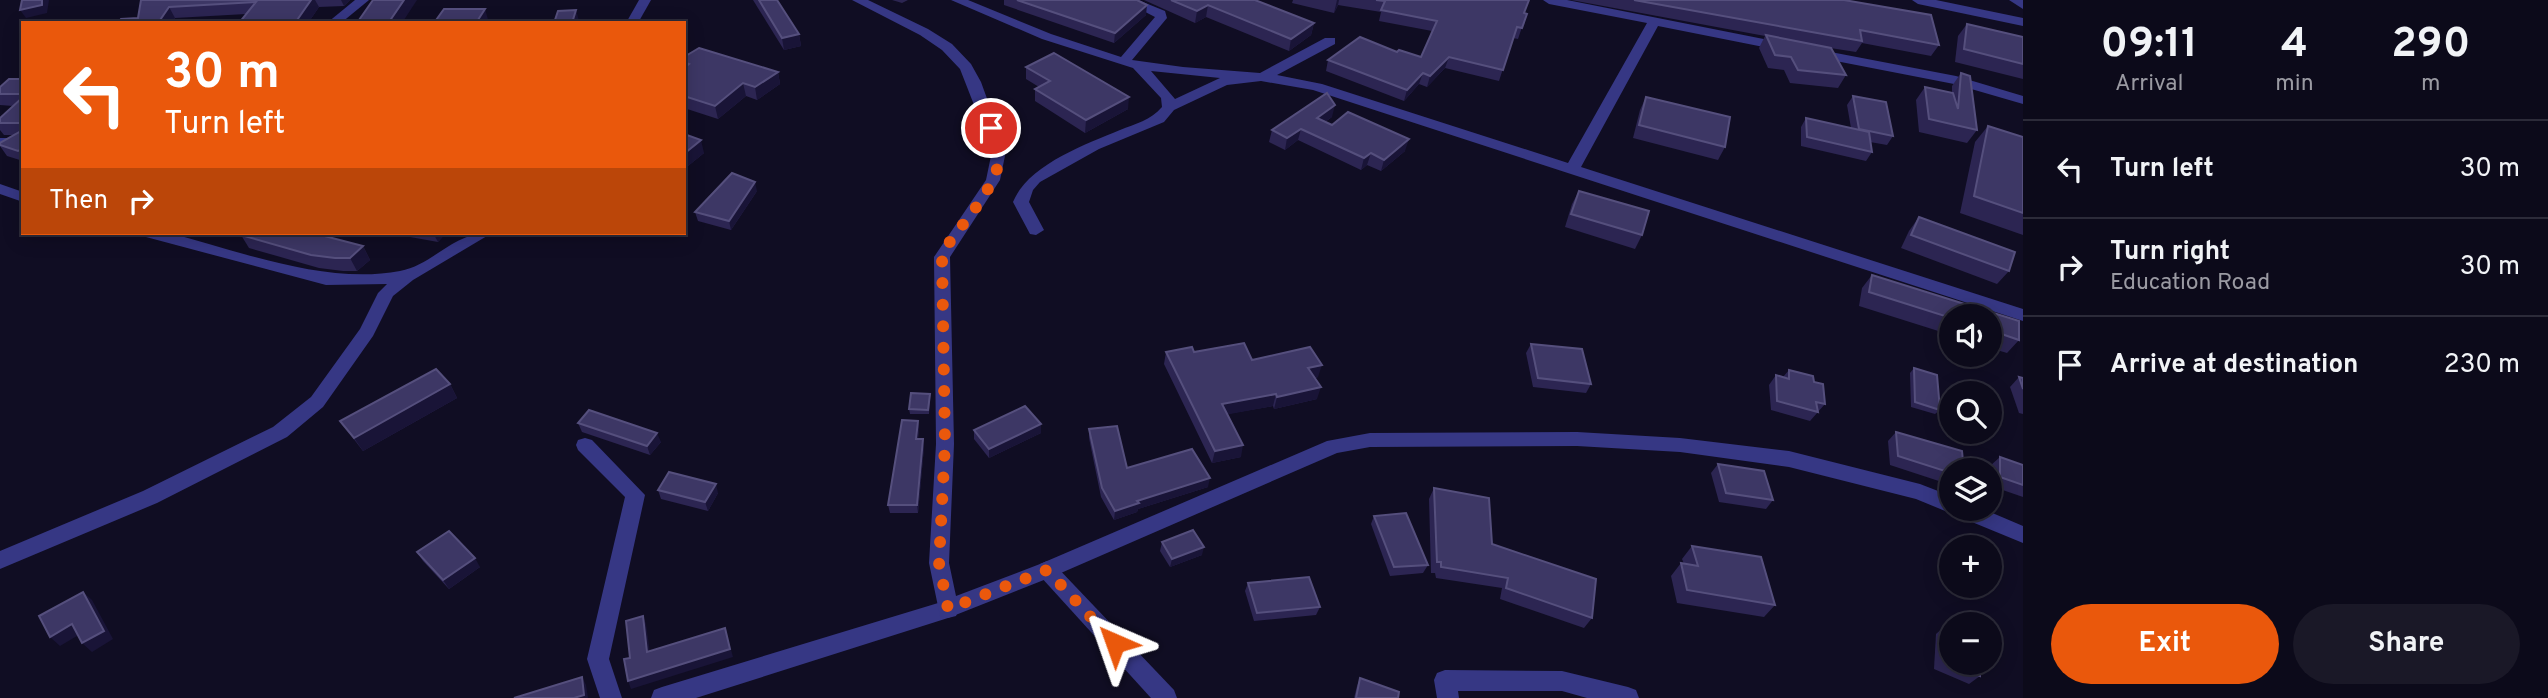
<!DOCTYPE html>
<html lang="en">
<head>
<meta charset="utf-8">
<style>
	:root { --surface:#0c0a1a; --page:#1a1827; --text:#f1f3f6; --muted:#9a9aa2; --line:#2c2b39; --accent:#ea580c }
	body { margin:0; font-family:Overpass,sans-serif; background:var(--page); color:var(--text); height:100vh; display:flex; flex-direction:column; font-size:26px; white-space:nowrap }
	* { box-sizing:border-box; margin:0 }
	p { font-size:23px; color:var(--muted) }
	.icon { flex:none; width:38px; height:38px; fill:none; stroke:currentColor; stroke-width:2; stroke-linecap:round; stroke-linejoin:round }
	.map { position:relative; flex:1; overflow:hidden }
	.side { display:flex; flex-direction:column; background:var(--surface); width:525px }
	.side>* { flex:none }
	.guide { position:absolute; left:21px; top:21px; width:665px; height:214px; border-radius:0px; box-shadow:0 4px 18px #0003,0 0 0 2px var(--line); background:#ea580c; color:#fff; overflow:hidden }
	.tools { position:absolute; left:1939px; top:304px; display:grid; gap:14px }
	.tools a { display:grid; place-items:center; width:63px; height:63px; border-radius:50%; background:var(--surface); box-shadow:0 4px 18px #0003,0 0 0 2px var(--line); font-size:35px }
	.pin { position:absolute; display:grid; place-items:center; width:60px; height:60px; color:#fff; margin:-30px; border:4px solid #fff; border-radius:50%; box-shadow:0 2px 7px #0007 }
	.me { position:absolute; width:77px; margin:-38px; rotate:317deg; stroke-linejoin:round; filter:drop-shadow(0 0 5px #0008) }
	.turn { display:flex; align-items:center; gap:24px; height:147px; padding:0 28px; font-size:32px }
	.turn .icon { width:91px; height:91px; stroke-width:2.5 }
	.turn b { display:block; font-size:49px; line-height:60px }
	.then { display:flex; align-items:center; height:66px; padding:0 28px; background:#0003; gap:14px; font-size:26px }
	.eta { display:flex; justify-content:space-evenly; align-items:center; height:119px; text-align:center }
	.eta b { font-size:42px; font-weight:700; line-height:49px }
	.button { display:flex; gap:14px; margin-top:auto; padding:14px 28px }
	.button a { flex:1; height:80px; border-radius:42px; background:var(--accent); color:#fff; font-size:28px; font-weight:700; line-height:80px; text-align:center }
	.button a+a { background:var(--page); color:var(--text) }
	ul { padding:0; list-style:none }
	li { display:flex; align-items:center; gap:21px; height:98px; padding:0 28px; border-top:2px solid var(--line) }
	li div { flex:1 }
	li b { display:block; font-size:26px }
	li em { font-style:normal }
	main { display:flex; flex:1; min-height:0 }
	.map>svg:first-child { display:block }
	.lines { fill:none; stroke-linecap:round; stroke-linejoin:round }
	.minor { fill:#363784; fill-rule:evenodd }
	.tertiary { fill:#363784; fill-rule:evenodd }
	.wall { fill:#2c2552 }
	.shaded-wall { fill:#191437 }
	.building { fill:#3d3765; stroke:#554f7d; stroke-width:2 }
	.route { stroke:#ea580c; stroke-width:12; stroke-dasharray:0 21.6 }
</style>
</head>
<body>
<main>
<div class="map">
<svg width="2023" height="698" viewBox="0 0 2023 698">
	<rect width="100%" height="100%" fill="#100d23"/>
	<g class="lines">
		<g class="minor">
			<path d="M355 0H369L341 23H327Z"/>
			<path d="M639 0H651L638 23H626Z"/>
			<path d="M951 0H968L1051 34 1121 57 1155 17 1122 0H1138L1165 11 1167 18 1132 60 1183 67 1260 73 1325 38H1335V44L1277 75 1322 84 1568 163 1647 23 1549 4 1543 0H1567L1789 44V50L1784 51 1658 26 1581 167 2023 309V321L1313 90 1261 81 1227 85 1174 110 1164 122 1099 149 1040 182 1033 190 1029 202 1044 230 1036 235 1030 234 1013 202C1028 165 1084 145 1120 130 1135 124 1151 120 1162 107L1161 98 1133 68 1042 39ZM1151 71 1220 78 1175 99Z"/>
			<path d="M1912 0H1936L2023 18V26L1918 4Z"/>
			<path d="M2009 0H2023V9Z"/>
			<path d="M1815 49 1956 76 2023 96V104L1954 84 1810 56V50Z"/>
			<rect x="0" y="138" width="23" height="8"/>
			<path d="M0 184 23 192V202L0 194Z"/>
			<path d="M144 233H170C242 252 326 285 400 271 434 265 453 231 492 233L413 280 393 296 373 336 323 407 287 437 157 503 0 569V551L143 491 273 427 311 397 360 329 378 293 387 284 326 285 146 237Z"/>
			<path d="M585 438 592 440 645 495 609 659 622 698H600L587 659 625 497 578 450 576 445 578 440Z"/>
			<path d="M1047 561 1054 564 1174 690 1177 698H1151L1040 576 1037 570 1040 564Z"/>
			<path d="M948 600 956 602 959 609 956 616 948 618 696 698H651L654 690 662 687Z"/>
			<path d="M1445 670 1562 671 1628 687 1636 690 1639 698H1587L1562 691H1458L1459 698H1437L1434 680 1437 673Z"/>
		</g>
		<path class="tertiary" d="M852 0H868L928 29 952 44 971 64 981 82 1006 151 1000 180 950 257 954 444 949 563 956 596 1040 564 1327 441 1370 433 1577 432 1680 438 1789 451 1920 484 1951 496V509H1983L2023 526V543L1916 499 1789 467 1680 452 1577 446 1370 447 1337 453 1054 576 948 618 940 616 929 563 936 444 934 257 986 180 992 151 960 69 942 50 920 35Z"/>
	</g>
	<g class="wall">
		<path d="M141 0H350L344 6 319 7 308 23H239L246 14 175 18 172 23H118L138 18Z"/>
		<path d="M753 0H777L799 34 801 46 784 50Z"/>
		<path d="M892 0H908L902 3Z"/>
		<path d="M1004 0H1137L1146 15 1114 43 1004 5Z"/>
		<path d="M1144 0H1255L1314 23 1311 35 1289 51 1206 17 1195 23Z"/>
		<path d="M1293 0H1529L1524 13 1523 24 1518 39 1513 38 1499 81 1445 68 1427 87 1419 84 1404 101 1326 71 1328 60 1397 52 1421 57 1432 31 1379 21 1381 12 1338 5 1334 13 1292 3Z"/>
		<path d="M1571 0H1844L1939 45 1931 56 1862 43 1856 52 1824 47 1846 75 1838 88 1790 83 1784 70 1768 68 1759 48 1765 36Z"/>
		<path d="M1967 24 2023 37V79L1955 62 1958 36Z"/>
		<path d="M684 57 778 72 780 84 757 100 746 96 718 119 684 108Z"/>
		<path d="M1026 67 1128 109 1085 133 1035 101V89L1039 87 1026 79Z"/>
		<path d="M1961 73 1977 130 1967 143 1919 132 1916 100 1925 87 1952 93V86Z"/>
		<path d="M23 79V161L7 156 0 146V143L15 135H4L0 130V118L13 106 0 105V87Z"/>
		<path d="M1853 96 1893 136 1887 145 1870 142 1872 152 1866 161 1801 146V127L1806 118 1851 128 1847 105Z"/>
		<path d="M1646 97 1725 147 1718 160 1633 138 1640 110Z"/>
		<path d="M1332 117 1325 122 1405 151 1381 171 1367 165 1361 170 1298 140 1285 150 1269 142 1272 130Z"/>
		<path d="M1988 126 2023 137V235L1960 213 1975 142Z"/>
		<path d="M684 134 704 153 688 166 684 165Z"/>
		<path d="M757 191 731 230 698 221 695 212Z"/>
		<path d="M1579 191 1642 235 1635 249 1565 227 1572 204Z"/>
		<path d="M1919 217 2009 271 1997 284 1901 248 1909 231Z"/>
		<path d="M388 233H446L438 242Z"/>
		<path d="M241 235 363 246 370 260 357 271H343L319 268 249 248Z"/>
		<path d="M1872 275 2019 321V340L2007 353 1990 348V317H1951V335L1859 306 1862 288Z"/>
		<path d="M1531 344 1591 384 1586 393 1533 387 1526 353Z"/>
		<path d="M1166 352H1194L1252 360 1318 377 1315 378 1317 399 1274 409 1273 406 1227 414 1241 457 1212 463 1164 364Z"/>
		<path d="M1914 368 1940 410 1935 414 1911 407 1910 373Z"/>
		<path d="M1789 370 1814 382 1825 404 1810 421 1771 410 1769 385 1776 375 1783 377Z"/>
		<path d="M2019 377 2023 378V414L2019 413 2010 387Z"/>
		<path d="M450 384 457 398 363 451 340 421Z"/>
		<path d="M930 398 929 414H910L909 409Z"/>
		<path d="M918 421 919 429 918 439 924 447 918 513H890L888 505Z"/>
		<path d="M578 423 661 442 650 455 582 432Z"/>
		<path d="M1041 424V433L989 458 974 439V430Z"/>
		<path d="M1089 429 1127 468 1208 487 1138 509 1137 512 1114 520 1101 497 1089 438Z"/>
		<path d="M1896 432 1951 471V485L1890 465 1888 441Z"/>
		<path d="M2000 457 2023 465V497L1991 486 1990 466Z"/>
		<path d="M1718 464 1773 500 1766 509 1719 502 1711 473Z"/>
		<path d="M1434 488 1492 544 1592 618 1584 628 1500 599 1502 588 1436 578 1435 573H1431L1429 499Z"/>
		<path d="M658 490 718 493 708 511 661 499Z"/>
		<path d="M1374 516 1428 565 1423 573 1390 576 1371 524Z"/>
		<path d="M1162 542 1202 555 1170 567 1160 551Z"/>
		<path d="M1692 546 1775 605 1764 617 1677 603 1671 576 1681 563 1684 564 1682 559Z"/>
		<path d="M417 552 480 567 449 589 423 561Z"/>
		<path d="M1248 583 1320 607 1316 615 1254 621 1245 591Z"/>
		<path d="M1945 626 1980 676 1969 684 1934 669 1936 634Z"/>
		<path d="M1360 678 1398 698H1354L1357 686Z"/>
	</g>
	<g class="shaded-wall">
		<path d="M42 0H49L47 13 26 18 20 10Z"/>
		<path d="M311 0H315L319 7 308 23H295Z"/>
		<path d="M341 0H350L344 6Z"/>
		<path d="M404 0H417L402 23H389Z"/>
		<path d="M1337 0H1339L1338 5 1334 13Z"/>
		<path d="M1147 5 1146 15 1114 43 1115 33Z"/>
		<path d="M1208 5 1206 17 1195 23 1197 11Z"/>
		<path d="M169 7 175 18 172 23H158Z"/>
		<path d="M485 9 489 23H476Z"/>
		<path d="M576 10 579 21 578 23H572Z"/>
		<path d="M1314 23 1311 35 1289 51 1291 39Z"/>
		<path d="M799 34 801 46 784 50 782 38Z"/>
		<path d="M1449 57 1445 68 1427 87 1430 76Z"/>
		<path d="M778 72 780 84 757 100 755 87Z"/>
		<path d="M1423 73 1419 84 1404 101 1407 90Z"/>
		<path d="M743 83 746 96 718 119 715 106Z"/>
		<path d="M1129 97 1128 109 1085 133 1086 120Z"/>
		<path d="M1335 105 1332 117 1314 129 1317 118Z"/>
		<path d="M1301 129 1298 140 1285 150 1287 138Z"/>
		<path d="M1409 139 1405 151 1381 171 1384 160Z"/>
		<path d="M701 140 704 153 688 166 685 153Z"/>
		<path d="M22 149 23 150V157L18 151Z"/>
		<path d="M1371 153 1367 165 1361 170 1364 158Z"/>
		<path d="M755 182 757 191 731 230 729 221Z"/>
		<path d="M433 233H446L438 242Z"/>
		<path d="M363 246 370 260 357 271 350 258Z"/>
		<path d="M1322 365 1318 377 1305 380 1308 368Z"/>
		<path d="M450 384 457 398 363 451 354 438Z"/>
		<path d="M1321 387 1317 399 1274 409 1277 397Z"/>
		<path d="M1276 394 1273 406 1219 416 1222 404Z"/>
		<path d="M918 421 919 429 917 447 916 439Z"/>
		<path d="M1041 424V433L989 458V449Z"/>
		<path d="M657 433 661 442 650 455 647 446Z"/>
		<path d="M923 439 924 447 918 513 917 505Z"/>
		<path d="M1243 445 1241 457 1212 463 1215 451Z"/>
		<path d="M1210 478 1208 487 1138 509 1137 512 1114 520 1115 511 1137 501Z"/>
		<path d="M716 484 718 493 708 511 705 502Z"/>
		<path d="M1204 547 1202 555 1170 567 1172 559Z"/>
		<path d="M475 558 480 567 449 589 443 580Z"/>
		<path d="M83 592 92 600 113 639 92 652 82 643Z"/>
		<path d="M643 616 646 624 651 660 647 652Z"/>
		<path d="M72 624 82 633 60 646 50 637Z"/>
		<path d="M725 628 733 657 631 689 628 681Z"/>
		<path d="M582 677 586 685 588 698H574Z"/>
	</g>
	<g class="building">
		<path d="M22 0H42V5L20 10Z"/>
		<path d="M141 0H311L295 23H239L256 2 169 7 158 23H118L121 19 138 18Z"/>
		<path d="M373 0H404L389 22 357 23Z"/>
		<path d="M759 0H777L799 34 782 38Z"/>
		<path d="M1017 0H1137L1147 5 1115 33Z"/>
		<path d="M1171 0H1255L1314 23 1291 39 1208 5 1197 11Z"/>
		<path d="M1376 0H1529L1524 13 1527 14 1522 28 1517 27 1503 70 1449 57 1430 76 1423 73 1407 90 1328 60 1360 37 1397 52 1399 50 1421 57 1437 21 1381 10 1385 1Z"/>
		<path d="M1634 0H1844L1931 15 1939 45 1860 30 1862 41Z"/>
		<path d="M444 9H485L476 23H434Z"/>
		<path d="M576 10 572 23H554L558 11Z"/>
		<path d="M1967 24 2023 37V64L1964 49Z"/>
		<path d="M1766 35 1831 48 1846 75 1798 70 1791 57 1775 55Z"/>
		<path d="M699 48 778 72 755 87 743 83 715 106 684 96V68L689 64 684 62V57Z"/>
		<path d="M1054 53 1129 97 1086 120 1035 89 1050 81 1026 67Z"/>
		<path d="M1961 73 1970 76 1977 130 1929 119 1925 87 1953 93 1958 109Z"/>
		<path d="M9 79H23V94H0V87Z"/>
		<path d="M1327 93 1335 105 1317 118 1332 125 1348 112 1409 139 1384 160 1371 153 1364 158 1301 129 1287 138 1272 130Z"/>
		<path d="M1853 96 1886 102 1893 136 1859 129Z"/>
		<path d="M23 97V123H0V118Z"/>
		<path d="M1646 97 1730 117 1725 147 1639 125Z"/>
		<path d="M1806 118 1869 132 1872 152 1807 137Z"/>
		<path d="M1988 126 2023 137V213L1974 196Z"/>
		<path d="M23 130V149L18 151 0 145V143Z"/>
		<path d="M684 134 701 140 685 153H684Z"/>
		<path d="M732 173 755 182 729 221 695 212Z"/>
		<path d="M1579 191 1649 211 1642 235 1571 214Z"/>
		<path d="M1919 217 2015 252 2009 271 1911 235Z"/>
		<path d="M243 233H313L363 246 350 258H335L311 255 241 235Z"/>
		<path d="M1872 275 2019 321V340L1990 330V317H1951V318L1869 292Z"/>
		<path d="M1244 343 1252 360 1310 347 1322 365 1308 368 1321 387 1277 397 1276 394 1222 404 1243 445 1215 451 1166 352 1192 347 1194 352Z"/>
		<path d="M1531 344 1582 349 1591 384 1538 378Z"/>
		<path d="M1914 368 1937 375 1940 410 1915 402Z"/>
		<path d="M436 369 450 384 354 438 340 421Z"/>
		<path d="M1789 370 1813 376 1814 382 1823 384 1825 404 1816 402 1818 412 1777 401 1776 375 1789 379Z"/>
		<path d="M2019 377 2023 378V389Z"/>
		<path d="M911 393 930 394 928 410 909 409Z"/>
		<path d="M1025 406 1041 424 989 449 974 430Z"/>
		<path d="M589 410 657 433 647 446 578 423Z"/>
		<path d="M902 420 918 421 916 439H923L917 505H888Z"/>
		<path d="M1117 426 1127 468 1192 449 1210 478 1137 501 1139 503 1115 511 1102 488 1089 429Z"/>
		<path d="M1896 432 1962 451 1964 471H1951V473L1898 456Z"/>
		<path d="M2000 457 2023 465V485L2000 477Z"/>
		<path d="M1718 464 1764 471 1773 500 1726 493Z"/>
		<path d="M669 472 716 484 705 502 658 490Z"/>
		<path d="M1434 488 1489 498 1492 544 1596 579 1592 618 1506 588 1508 578 1441 567V562H1437Z"/>
		<path d="M1406 513 1428 565 1394 567 1374 516Z"/>
		<path d="M1193 530 1204 547 1172 559 1162 542Z"/>
		<path d="M449 531 475 558 443 580 417 552Z"/>
		<path d="M1692 546 1761 557 1775 605 1687 590 1681 563 1698 566Z"/>
		<path d="M1309 577 1320 607 1257 613 1248 583Z"/>
		<path d="M83 592 104 631 82 643 72 624 50 637 39 616Z"/>
		<path d="M643 616 647 652 725 628 730 649 628 681 624 659 630 658 626 621Z"/>
		<path d="M1945 626 1951 628V663H1980V676L1944 661Z"/>
		<path d="M582 677 584 695 574 698H514Z"/>
		<path d="M1360 678 1399 692 1398 698H1356Z"/>
	</g>
	<g class="lines">
		<path class="route" d="M991 128C994 137 999 146 999 155 1000 184 963 222 947 246L942 257 945 444 939 563 948 609 1047 570 1115 643"/>
	</g>
</svg>
<div class="tools">
<a><svg class="icon" aria-label="sound" viewBox="0 0 24 24"><path d="M4 9h4l5-4v14l-5-4H4zM17 9q2 3 0 6"/></svg></a>
<a><svg class="icon" aria-label="search" viewBox="0 0 24 24"><circle cx="10" cy="10" r="6"/><path d="M15 15l6 6"/></svg></a>
<a><svg class="icon" aria-label="layers" viewBox="0 0 24 24"><path d="M12 4l9 5-9 5-9-5zM3 14l9 5 9-5"/></svg></a>
<a>+</a>
<a>−</a>
</div>
<div class="pin" style="left:991px;top:128px;background:#d93025"><svg class="icon" aria-label="arrive" viewBox="0 0 24 24"><path d="M6 21V4h12l-3 4 3 4H6"/></svg></div>
<svg class="me" style="left:1115px;top:643px" viewBox="-20 -20 40 40"><path d="M0-17L14 15 0 8-14 15z" fill="#ea580c" stroke="#fff" stroke-width="4"/></svg>
<div class="guide">
<div class="turn"><svg class="icon" aria-label="left" viewBox="0 0 24 24"><path d="M17 20v-9H6M10 6l-5 5 5 5"/></svg><div><b>30 m</b>Turn left</div></div>
<div class="then">Then<svg class="icon" aria-label="right" viewBox="0 0 24 24"><path d="M7 20v-9h11M14 6l5 5-5 5"/></svg></div>
</div>
</div>
<section class="side">
<div class="eta">
<div><b>09:11</b><p>Arrival</p></div>
<div><b>4</b><p>min</p></div>
<div><b>290</b><p>m</p></div>
</div>
<ul>
<li><svg class="icon" aria-label="left" viewBox="0 0 24 24"><path d="M17 20v-9H6M10 6l-5 5 5 5"/></svg><div><b>Turn left</b></div><em>30 m</em></li>
<li><svg class="icon" aria-label="right" viewBox="0 0 24 24"><path d="M7 20v-9h11M14 6l5 5-5 5"/></svg><div><b>Turn right</b><p>Education Road</p></div><em>30 m</em></li>
<li><svg class="icon" aria-label="arrive" viewBox="0 0 24 24"><path d="M6 21V4h12l-3 4 3 4H6"/></svg><div><b>Arrive at destination</b></div><em>230 m</em></li>
</ul>
<div class="button"><a>Exit</a><a>Share</a></div>
</section>
</main>
</body>
</html>
